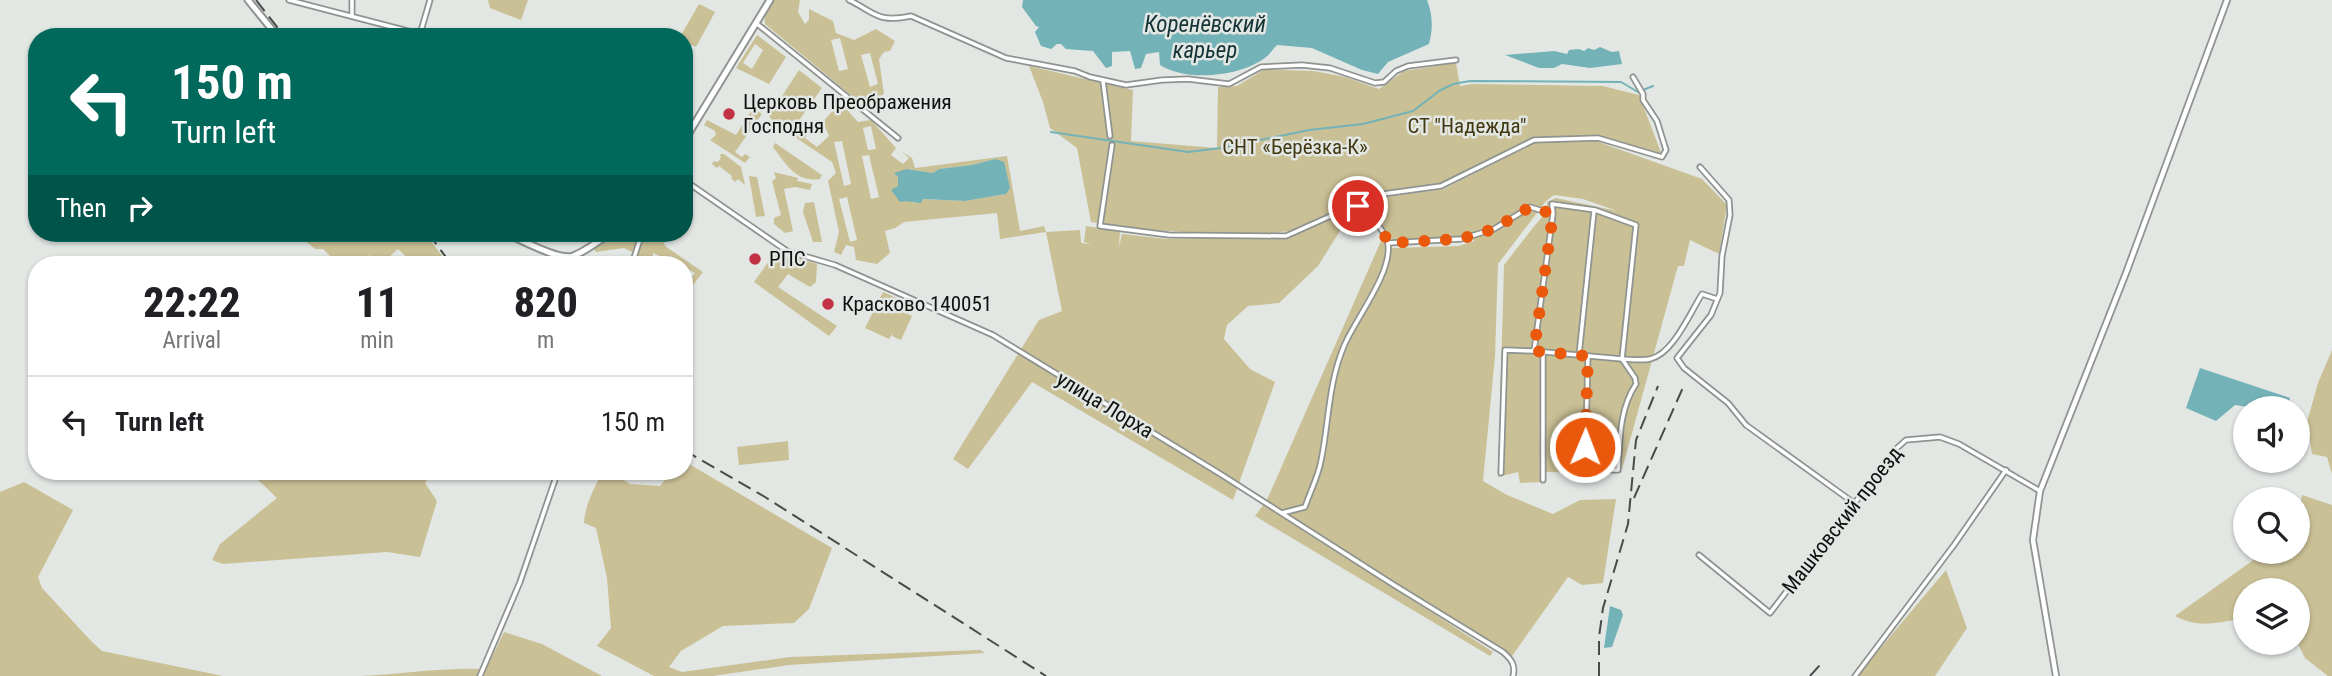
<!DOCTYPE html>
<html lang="en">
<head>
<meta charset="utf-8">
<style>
	:root { --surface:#fff; --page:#f2f2f2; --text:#202124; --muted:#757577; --line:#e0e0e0 }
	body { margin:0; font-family:"Roboto Condensed",sans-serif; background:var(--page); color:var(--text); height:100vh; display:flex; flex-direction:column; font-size:26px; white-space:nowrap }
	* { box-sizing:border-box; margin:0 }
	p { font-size:23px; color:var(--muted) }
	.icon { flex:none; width:38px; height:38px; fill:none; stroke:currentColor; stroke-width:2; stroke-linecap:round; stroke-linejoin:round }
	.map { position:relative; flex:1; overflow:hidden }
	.sheet { position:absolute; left:28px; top:256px; width:665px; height:224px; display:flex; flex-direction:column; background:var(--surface); border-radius:28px; box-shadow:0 2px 5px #0004 }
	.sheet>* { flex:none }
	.banner { position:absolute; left:28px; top:28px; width:665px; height:214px; border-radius:28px; box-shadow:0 2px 5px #0004; background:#00695c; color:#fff; overflow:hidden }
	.fabs { position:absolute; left:2233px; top:396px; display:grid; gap:14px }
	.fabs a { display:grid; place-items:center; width:77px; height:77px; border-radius:50%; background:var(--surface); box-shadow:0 2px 5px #0004; font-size:35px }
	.pin { position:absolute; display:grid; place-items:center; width:60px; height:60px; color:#fff; margin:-30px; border:4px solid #fff; border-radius:50%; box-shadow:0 2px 7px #0007 }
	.me { position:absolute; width:77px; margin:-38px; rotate:1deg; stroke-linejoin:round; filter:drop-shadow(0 0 5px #0008) }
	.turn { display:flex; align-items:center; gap:24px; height:147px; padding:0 28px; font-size:32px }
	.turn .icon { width:91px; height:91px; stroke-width:2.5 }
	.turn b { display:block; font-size:49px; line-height:60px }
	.then { display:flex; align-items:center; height:66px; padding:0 28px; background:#0003; gap:14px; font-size:26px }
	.eta { display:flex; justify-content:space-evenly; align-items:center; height:119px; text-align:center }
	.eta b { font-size:42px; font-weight:800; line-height:49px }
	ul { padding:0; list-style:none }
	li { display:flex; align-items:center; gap:21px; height:91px; padding:0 28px; border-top:2px solid var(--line) }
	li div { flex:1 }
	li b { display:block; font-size:26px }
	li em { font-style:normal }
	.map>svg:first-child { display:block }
	.green { fill:#cac096; fill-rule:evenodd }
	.water { fill:#73b2b7 }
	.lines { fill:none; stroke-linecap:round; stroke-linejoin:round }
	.stream { stroke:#73b2b7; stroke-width:2 }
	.minor-casing { stroke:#909491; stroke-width:7 }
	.tertiary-casing { stroke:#909491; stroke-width:8 }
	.secondary-casing { stroke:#909491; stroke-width:9 }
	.minor { stroke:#fff; stroke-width:3.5 }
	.tertiary { stroke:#fff; stroke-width:4.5 }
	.secondary { stroke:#fff; stroke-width:5 }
	.rail { stroke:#484b48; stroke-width:2; stroke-dasharray:14 7; stroke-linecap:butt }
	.route { stroke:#ea580c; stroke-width:12; stroke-dasharray:0 21.6 }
	.poi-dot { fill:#c23245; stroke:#e3e7e4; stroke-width:2.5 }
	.labels { text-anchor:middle; stroke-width:5; stroke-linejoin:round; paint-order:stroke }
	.poi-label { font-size:21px; fill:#0f110f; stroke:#e3e7e4; text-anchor:start }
	.park-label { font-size:21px; fill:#423912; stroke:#e3e7e4 }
	.street-label { font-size:21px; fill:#0f110f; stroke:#e3e7e4 }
	.water-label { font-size:23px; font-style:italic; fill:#143437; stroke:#e3e7e4 }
</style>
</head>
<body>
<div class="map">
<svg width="2332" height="676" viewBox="0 0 2332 676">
	<rect width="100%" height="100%" fill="#e3e7e4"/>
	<g class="green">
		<path d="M488 0H528L521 20 490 8Z"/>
		<path d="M774 0H800L798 12 805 24 809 20V9L833 21 836 33 854 40 876 29 895 41 890 51 884 52 879 59 884 94 864 106 765 24 764 13ZM840 38 848 69 839 71 831 40ZM870 53 878 84 870 87 861 55Z"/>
		<path d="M699 4 715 12 696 47 684 41V37H680Z"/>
		<path d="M757 35 786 57 769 84 736 68ZM755 44 763 50 752 69 743 63Z"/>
		<path d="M1456 63 1460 86 1472 84 1603 86 1639 95 1662 155 1599 137 1535 138 1440 184 1366 195 1350 206 1290 231 1250 235 1211 234 1140 229 1091 222 1077 148 1050 128 1043 102 1029 66 1133 90 1131 141 1217 148 1218 87 1237 86 1263 70H1283L1314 71 1345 77 1379 89 1404 71Z"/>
		<path d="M799 70 822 88 800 119 811 129 805 138 817 147 829 136 823 122 840 102 858 122 871 120 896 148 891 155 903 164 909 158 902 152 912 158 915 168 1007 156 1020 231 1044 226 1046 232 1080 230 1081 243 1091 244 1084 242 1086 226 1120 231 1119 247 1122 234 1168 239 1287 238 1345 213 1348 218 1318 266 1279 303 1248 306 1227 325 1224 339 1250 369 1275 382 1233 500 1032 382 968 469 953 459 1039 320 1062 311 1046 232 1000 239 997 213 904 222 895 228 885 231 890 253 877 264 856 260 854 247 846 245 841 255 834 252 839 232 828 181 836 173 832 162 774 123 769 116ZM871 126 876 149 868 150 863 128ZM842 141 851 184 844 186 834 142ZM869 155 879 197 871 199 862 156ZM995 159 1006 194 965 201 923 199 915 203C903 199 897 190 898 177L907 169 933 173 939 169 972 165ZM847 197 857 240 850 242 839 199Z"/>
		<path d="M753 108 762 114 735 152 742 157 745 154 750 157 745 163 710 140 716 135 715 131 704 125 707 120 736 135Z"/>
		<path d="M1596 141 1702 179 1727 205 1719 254 1690 240 1684 266H1678L1621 473 1541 472V482L1520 483 1518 472 1498 477 1504 265 1535 225 1547 212V202L1556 198 1617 211 1583 199 1554 195 1546 201 1498 264 1495 356 1483 481 1507 495 1553 514 1580 500 1616 499 1603 583 1582 585 1568 577 1512 656 1266 502 1381 241 1392 248 1459 246 1474 241 1470 232 1457 237 1393 240 1368 208V203L1380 198 1444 189 1536 142Z"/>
		<path d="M775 143 822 175 820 179C796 183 786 164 773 147Z"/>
		<path d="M720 154H724L741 167 745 185 738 179 735 182 731 178 732 176 719 166 717 168 712 164 714 161 718 162 721 157Z"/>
		<path d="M774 172 798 178 797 181 812 184 810 190 795 187 784 189 793 231 785 233 774 224V218L781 215 772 181 776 178Z"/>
		<path d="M749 176 757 177 765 216 756 217Z"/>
		<path d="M814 202 822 242H813L803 212 805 203Z"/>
		<path d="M302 233H425L448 264H414L398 249 381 264 370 255 363 264 335 261 323 249H315L303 239Z"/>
		<path d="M618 233H639L632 252 624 248 596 252 593 248Z"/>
		<path d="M645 233H661L665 246 703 272 684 297V287L695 273 684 267V264H678L653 253 651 264H634Z"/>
		<path d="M777 250 789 259 793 256 817 264 816 282 810 287 788 274 778 287 837 326 829 336 754 282Z"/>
		<path d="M883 292 908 303 903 312 912 316 901 340 892 336 894 331 889 339 865 328Z"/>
		<path d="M2332 350V474L2327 457 2312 454 2307 422 2318 383Z"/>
		<path d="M788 441 789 460 739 465 737 447Z"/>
		<path d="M684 461 832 548 809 609 794 623 723 626 681 651 669 667 682 672 790 657 980 650 985 653 789 665 713 676H654L597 646 611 628 607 578 596 528 584 523C585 505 595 486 603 471H609L630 484 660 486 672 471H684Z"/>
		<path d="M253 471H432L425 483 437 501 420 557 387 552 223 564 212 560 220 544 277 498 258 480Z"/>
		<path d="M24 482 73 510 38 577 42 588 92 642 102 651 223 676H0V492Z"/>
		<path d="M2302 495 2332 505V676H2328L2305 658 2297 642 2298 590H2245V619C2218 621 2202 630 2175 616L2266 551H2298V521Z"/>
		<path d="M1264 504 1493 652 1490 656 1255 516Z"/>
		<path d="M1946 570 1967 628 1935 676H1857Z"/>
		<path d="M504 632 542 644 602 676H360C402 674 444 667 486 669Z"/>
	</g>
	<g class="water">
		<path d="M1023 0H1427C1433 15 1433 29 1429 44L1388 62 1378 74 1362 70 1312 48 1277 45C1273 49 1270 54 1266 57 1241 77 1186 82 1160 65L1159 52 1146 54 1141 68 1135 69 1130 51 1112 52V66L1106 68 1093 51 1066 49 1061 44H1057L1051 49 1041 46 1035 32 1039 27 1036 26 1022 7Z"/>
		<path d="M1600 47 1612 52 1619 51 1622 64 1590 68 1562 64 1554 68H1539L1505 55 1554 51 1567 54 1569 50 1579 49 1584 51 1588 48 1594 50Z"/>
		<path d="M995 159 1004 162 1010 188 1006 194 965 201 923 199 921 203C913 203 907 200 900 202L891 190 898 186V177L894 173 907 169 933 173 939 169 972 165Z"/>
		<path d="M2200 368 2290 398 2287 408H2255L2235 405 2216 421 2186 408Z"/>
		<path d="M1610 606 1621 610 1623 615 1612 647 1604 648Z"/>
	</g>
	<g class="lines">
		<path class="stream" d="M1051 132 1188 152 1221 148 1309 130 1363 124 1413 111 1439 91 1453 84 1470 81 1621 82 1638 92 1653 86"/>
		<g class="minor-casing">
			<g id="minor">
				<path d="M289 0 431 37"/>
				<path d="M849 0C876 13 877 23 911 16L1006 58 1075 71 1090 77 1126 85 1162 80 1188 79 1229 84 1261 67 1302 65 1330 68 1375 83 1384 82 1396 71 1408 66 1456 60"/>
				<path d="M352 15V0"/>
				<path d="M756 23 898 138"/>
				<path d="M420 34 430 0"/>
				<path d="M1103 81 1110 136"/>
				<path d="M1112 145 1100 226 1169 235 1286 236 1344 210 1358 207 1370 198 1383 194 1441 186 1534 140 1598 138 1662 157 1666 150 1657 121 1643 100V94L1633 77"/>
				<path d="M1700 167 1729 200 1730 215 1722 256 1720 293 1711 315 1677 358 1684 368 1728 403 1746 425 1854 503"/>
				<path d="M684 180 787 251 835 265 993 335 1222 475 1394 585 1503 652C1511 659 1516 665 1513 676"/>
				<path d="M1388 243 1461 239 1494 229 1530 207 1553 214 1552 204 1595 210 1636 225 1622 359 1534 351 1553 214"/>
				<path d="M632 264 642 233"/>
				<path d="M1579 355 1594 211"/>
				<path d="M1588 356 1585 470H1618C1620 441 1619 409 1636 384L1635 378 1622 359"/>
				<path d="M1622 359C1630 359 1641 361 1650 359 1673 354 1690 313 1702 294L1717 299"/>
				<path d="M1501 473 1505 350 1534 351"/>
				<path d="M1543 480V352"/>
				<path d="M1282 513 1305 507C1310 492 1318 477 1321 461 1329 422 1328 384 1344 346 1355 319 1392 274 1388 244 1386 231 1369 215 1361 205"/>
				<path d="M1699 555 1770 613 1897 448 1906 440 1940 437 1959 444 2040 491"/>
				<path d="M480 676 520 582 558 471"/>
				<path d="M1855 676 1954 545 2006 470"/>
			</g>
		</g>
		<g class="tertiary-casing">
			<path id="tertiary" d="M2056 676 2033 540 2040 491 2126 273 2227 0"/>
		</g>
		<g class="secondary-casing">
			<g id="secondary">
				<path d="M248 0 278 37"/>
				<path d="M684 141 770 0"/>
				<path d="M505 233C520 239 559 261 573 256 587 251 599 240 611 233"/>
			</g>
		</g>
		<use href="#minor" class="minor"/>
		<use href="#tertiary" class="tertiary"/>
		<use href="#secondary" class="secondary"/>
		<g class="rail">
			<path d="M256 0 285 37"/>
			<path d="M428 233 451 264"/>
			<path d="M684 450 765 497 1046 676"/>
			<path d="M1634 498 1685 383"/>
			<path d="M1599 676V637L1603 608 1628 524 1636 440 1658 386"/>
			<path d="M1810 676 1820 665"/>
		</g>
	</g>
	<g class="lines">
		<path class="route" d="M1358 206 1361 205 1385 236 1388 243 1461 239 1494 229 1530 207 1553 214 1534 351 1588 356 1585 447"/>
	</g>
	<g class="poi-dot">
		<circle cx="729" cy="114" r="7"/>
		<circle cx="755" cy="259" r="7"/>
		<circle cx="828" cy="304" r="7"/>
	</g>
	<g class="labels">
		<g class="poi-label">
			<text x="743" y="109">Церковь Преображения<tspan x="743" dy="24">Господня</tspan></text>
			<text x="769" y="266">РПС</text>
			<text x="842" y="311">Красково 140051</text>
		</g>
		<g class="park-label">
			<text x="1467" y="133">СТ "Надежда"</text>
			<text x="1295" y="154">СНТ «Берёзка-К»</text>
		</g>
		<g class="street-label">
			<text transform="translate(1105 405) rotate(31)" y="7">улица Лорха</text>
			<text transform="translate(1842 520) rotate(-52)" y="7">Машковский проезд</text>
		</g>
		<g class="water-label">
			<text x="1205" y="32">Коренёвский<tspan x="1205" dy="26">карьер</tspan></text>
		</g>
	</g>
</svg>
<div class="fabs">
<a><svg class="icon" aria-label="sound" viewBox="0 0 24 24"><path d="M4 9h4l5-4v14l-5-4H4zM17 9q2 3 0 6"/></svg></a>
<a><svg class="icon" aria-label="search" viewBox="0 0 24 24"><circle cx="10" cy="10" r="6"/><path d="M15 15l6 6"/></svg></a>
<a><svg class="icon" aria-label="layers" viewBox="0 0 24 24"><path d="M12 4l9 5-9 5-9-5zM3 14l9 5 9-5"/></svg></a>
</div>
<div class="pin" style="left:1358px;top:206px;background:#d93025"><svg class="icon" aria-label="arrive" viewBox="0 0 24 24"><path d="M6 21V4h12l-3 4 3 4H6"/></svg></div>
<svg class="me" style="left:1585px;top:447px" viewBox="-20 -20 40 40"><circle r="17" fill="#ea580c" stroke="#fff" stroke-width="3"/><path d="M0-11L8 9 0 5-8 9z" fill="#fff"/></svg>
<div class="banner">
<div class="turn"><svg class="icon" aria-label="left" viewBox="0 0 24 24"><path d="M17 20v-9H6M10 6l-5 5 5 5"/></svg><div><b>150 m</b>Turn left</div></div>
<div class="then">Then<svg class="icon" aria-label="right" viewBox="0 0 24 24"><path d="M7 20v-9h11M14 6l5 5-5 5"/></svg></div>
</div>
<section class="sheet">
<div class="eta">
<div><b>22:22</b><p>Arrival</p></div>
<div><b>11</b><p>min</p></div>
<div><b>820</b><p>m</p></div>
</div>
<ul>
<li><svg class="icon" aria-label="left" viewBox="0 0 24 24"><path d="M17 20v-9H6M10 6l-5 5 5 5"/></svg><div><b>Turn left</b></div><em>150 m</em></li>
</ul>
</section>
</div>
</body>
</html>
